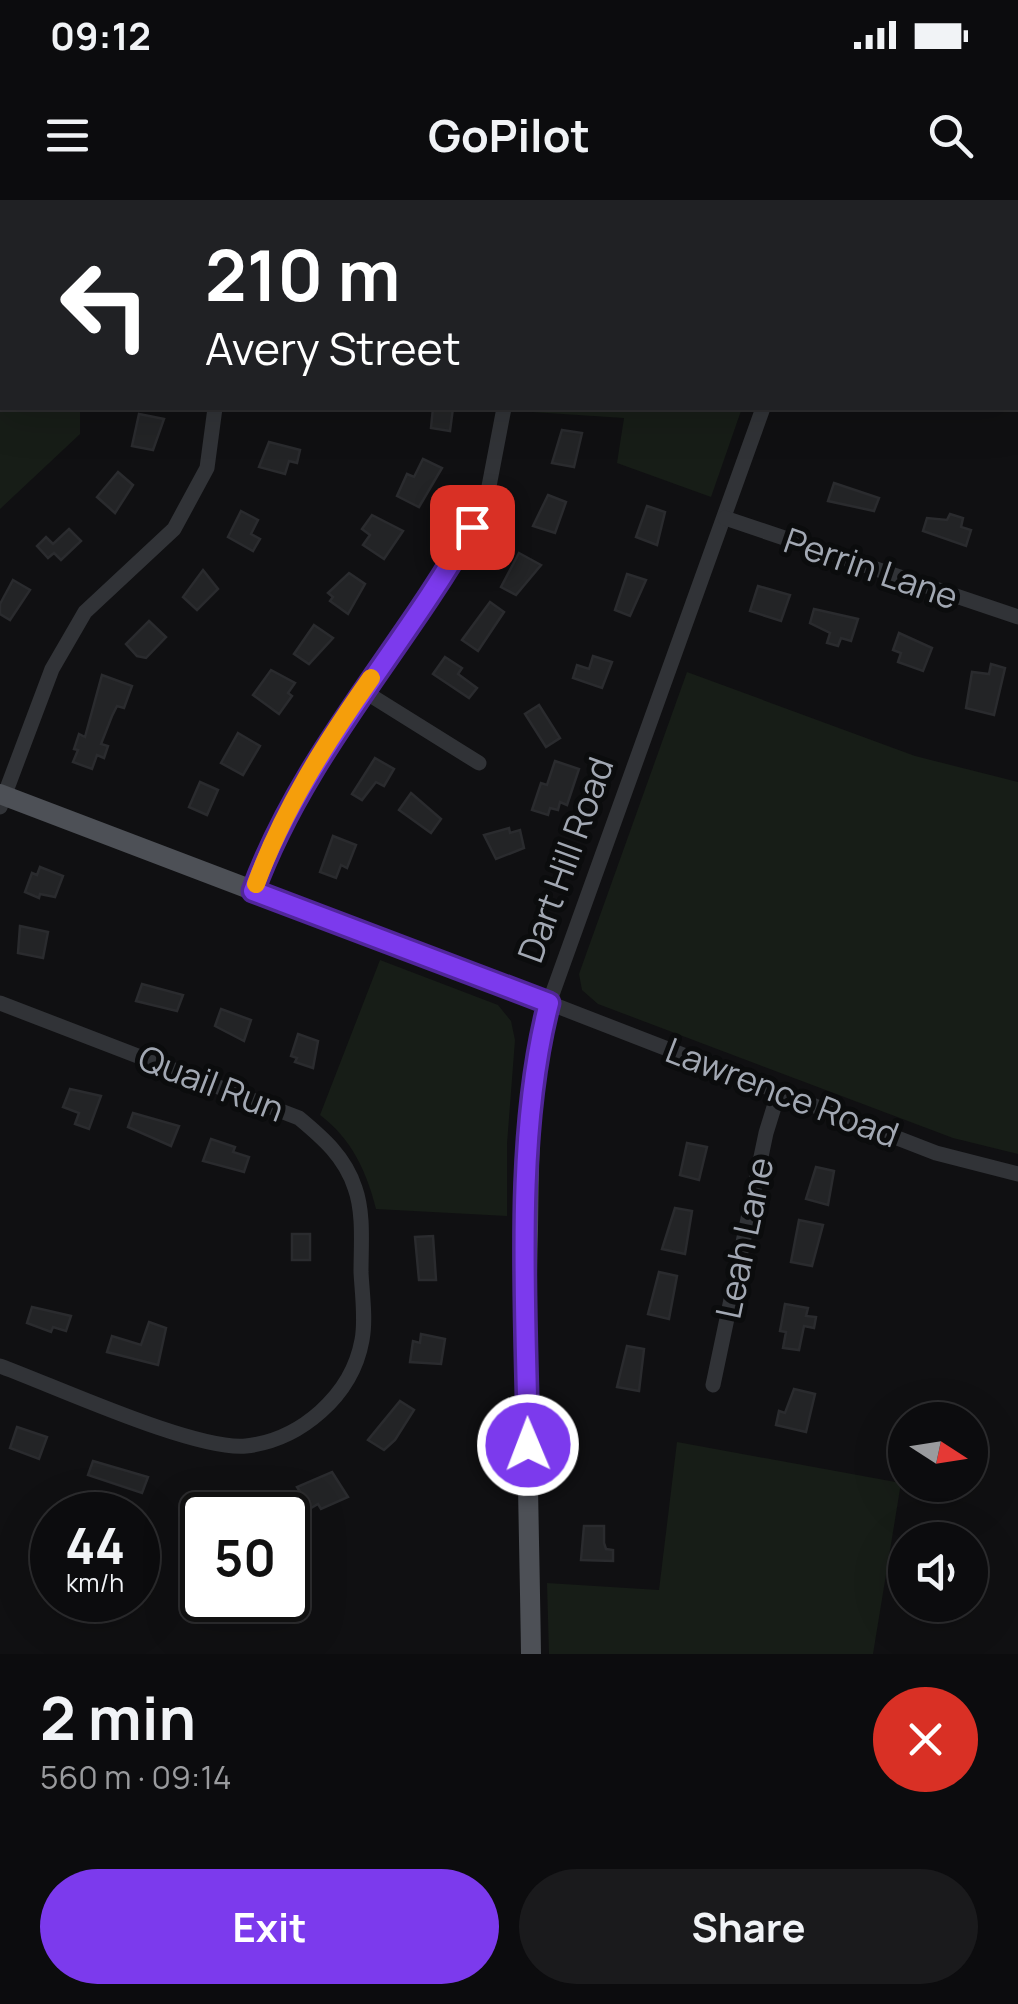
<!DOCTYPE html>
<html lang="en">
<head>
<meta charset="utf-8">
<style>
	:root { --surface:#0c0c0e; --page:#1a1a1c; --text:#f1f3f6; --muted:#9a9b9e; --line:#2c2c2e; --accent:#7c3aed }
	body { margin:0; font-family:Manrope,sans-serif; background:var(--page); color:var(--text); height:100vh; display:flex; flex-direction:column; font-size:38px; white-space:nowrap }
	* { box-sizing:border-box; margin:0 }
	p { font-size:32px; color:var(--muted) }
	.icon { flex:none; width:55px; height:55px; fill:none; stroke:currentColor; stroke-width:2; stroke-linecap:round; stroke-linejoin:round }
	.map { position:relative; height:1454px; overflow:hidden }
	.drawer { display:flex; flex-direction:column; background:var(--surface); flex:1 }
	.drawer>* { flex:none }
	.guide { position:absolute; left:0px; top:0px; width:1020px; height:210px; box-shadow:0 10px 40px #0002,0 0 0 2px var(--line); background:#202124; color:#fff; overflow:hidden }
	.needle { width:65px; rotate:102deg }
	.controls { position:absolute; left:888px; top:1202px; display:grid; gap:20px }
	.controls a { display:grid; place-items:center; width:100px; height:100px; border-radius:50%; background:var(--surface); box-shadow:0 10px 40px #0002,0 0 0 2px var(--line); font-size:50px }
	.speed { position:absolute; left:30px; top:1292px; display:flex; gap:20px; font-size:50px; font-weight:700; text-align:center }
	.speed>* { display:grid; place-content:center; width:130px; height:130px; border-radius:50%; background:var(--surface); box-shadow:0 10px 40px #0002,0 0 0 2px var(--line); line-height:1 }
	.speed small { font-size:25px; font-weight:400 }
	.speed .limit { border:5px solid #111; border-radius:15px; background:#fff; color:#111 }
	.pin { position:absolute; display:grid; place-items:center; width:85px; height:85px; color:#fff; margin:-42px; border-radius:20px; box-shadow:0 5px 15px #0006 }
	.me { position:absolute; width:110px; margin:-55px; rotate:359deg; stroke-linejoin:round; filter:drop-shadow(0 0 8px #0008) }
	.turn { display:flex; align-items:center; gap:35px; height:210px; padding:0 40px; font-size:45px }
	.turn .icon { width:130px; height:130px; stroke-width:2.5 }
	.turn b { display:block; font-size:70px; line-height:85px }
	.round { display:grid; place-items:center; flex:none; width:105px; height:105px; border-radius:52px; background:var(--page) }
	.headline { display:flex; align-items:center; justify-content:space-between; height:170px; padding:0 40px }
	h1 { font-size:60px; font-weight:700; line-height:75px }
	.cta { display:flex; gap:20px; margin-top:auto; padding:20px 40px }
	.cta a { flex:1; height:115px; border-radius:60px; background:var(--accent); color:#fff; font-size:40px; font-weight:700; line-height:115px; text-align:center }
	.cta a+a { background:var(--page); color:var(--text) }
	.status { display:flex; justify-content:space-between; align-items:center; height:70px; padding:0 50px; background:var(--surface); direction:ltr }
	.status svg { height:28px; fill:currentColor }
	header { display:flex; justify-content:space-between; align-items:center; height:130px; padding:0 40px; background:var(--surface); font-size:45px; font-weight:700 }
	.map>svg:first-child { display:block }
	.green { fill:#171d17 }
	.building { fill:#232426; stroke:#2a2b2e; stroke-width:2.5 }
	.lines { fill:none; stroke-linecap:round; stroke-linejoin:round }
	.minor { stroke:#313337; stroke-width:15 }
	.major { stroke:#4d5056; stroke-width:20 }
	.route-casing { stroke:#51269a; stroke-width:25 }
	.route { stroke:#7c3aed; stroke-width:18 }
	.slow { stroke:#f59e0b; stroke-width:18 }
	.labels { text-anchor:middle; stroke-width:10; stroke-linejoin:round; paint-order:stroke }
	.street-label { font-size:35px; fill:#a2a8b3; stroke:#0b0c0d }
</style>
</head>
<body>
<div class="status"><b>09:12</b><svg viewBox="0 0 49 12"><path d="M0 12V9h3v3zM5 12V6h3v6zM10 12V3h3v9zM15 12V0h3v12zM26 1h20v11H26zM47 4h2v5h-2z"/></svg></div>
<header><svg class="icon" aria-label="menu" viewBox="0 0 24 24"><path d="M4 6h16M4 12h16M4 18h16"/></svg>GoPilot<svg class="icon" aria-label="search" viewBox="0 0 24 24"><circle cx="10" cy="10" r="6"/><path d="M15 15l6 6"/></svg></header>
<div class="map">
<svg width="1018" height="1454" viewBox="0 0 1018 1454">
	<rect width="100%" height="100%" fill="#101012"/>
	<g class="green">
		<path d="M0 135 2 208H80V234L0 309Z"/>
		<path d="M518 208H742L711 297 617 263 624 218 517 211Z"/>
		<path d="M687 472 915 556 1018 582V954L953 938 598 804 582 790 579 774Z"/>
		<path d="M380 760 498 805 511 821 515 840 507 944V1016L376 1009C367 972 351 938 320 915Z"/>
		<path d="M677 1242 901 1283 873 1454H549L547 1383 659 1390Z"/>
	</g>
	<g class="building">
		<path d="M433 208H453L450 231 431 228Z"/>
		<path d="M139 214 164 219 153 250 132 246Z"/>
		<path d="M562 230 582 233 574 267 552 263Z"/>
		<path d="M269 242 300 250 297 263 289 261 285 274 259 267Z"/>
		<path d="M423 259 442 268 419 307 397 296 407 274 414 277Z"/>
		<path d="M118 272 133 285 115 313 97 297Z"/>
		<path d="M834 283 879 298 874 311 828 301Z"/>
		<path d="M548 295 566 302 555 333 533 326Z"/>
		<path d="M647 306 665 312 657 345 636 337Z"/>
		<path d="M241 311 258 320 251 334 260 339 253 351 228 337Z"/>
		<path d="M950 314 963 318 961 327 971 330 966 346 923 331 927 318 947 320Z"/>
		<path d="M372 315 403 331 384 359 363 345 370 335 362 329Z"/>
		<path d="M69 329 81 341 61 360 54 353 48 358 37 346 46 337 53 344Z"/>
		<path d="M519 353 541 365 516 395 501 387Z"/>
		<path d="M203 370 218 389 197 410 183 397Z"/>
		<path d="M349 373 365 384 348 414 330 401 333 397 328 393Z"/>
		<path d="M627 374 646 380 630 416 615 410Z"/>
		<path d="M13 380 30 390 10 420 0 414V404Z"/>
		<path d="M758 386 790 395 781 421 750 411Z"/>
		<path d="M490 402 504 412 478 451 462 440Z"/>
		<path d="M814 409 858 419 851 441 841 438 838 446 827 443 830 433 810 423Z"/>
		<path d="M149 421 166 437 146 458 137 456 126 444Z"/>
		<path d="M314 425 333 438 309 464 294 454Z"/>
		<path d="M899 433 932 448 923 471 898 462 901 453 893 450Z"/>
		<path d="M593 456 612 462 602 488 573 478 577 465 589 469Z"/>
		<path d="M445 457 462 468 458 474 477 488 469 498 433 474Z"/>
		<path d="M991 464 1005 468 994 515 966 508 972 472 989 474Z"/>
		<path d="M271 470 295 483 288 493 292 496 279 514 253 495Z"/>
		<path d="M102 475 132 486 124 508 117 506 112 516 101 544 108 546 104 558 97 555 92 569 73 562 78 550 74 549 79 534 85 537Z"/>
		<path d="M539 505 560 538 546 547 525 514Z"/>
		<path d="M238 533 260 546 243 575 221 563Z"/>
		<path d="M375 558 394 569 384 586 376 582 362 600 352 594Z"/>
		<path d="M555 561 579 569 567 605 560 602 558 610 550 608 548 615 532 610 541 583 547 585Z"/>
		<path d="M200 582 218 590 207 615 189 607Z"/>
		<path d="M411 593 441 619 431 633 399 610Z"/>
		<path d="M509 628 510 633 520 630 524 648 496 659 484 635Z"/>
		<path d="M333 636 356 645 347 668 341 665 336 678 320 672Z"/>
		<path d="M40 667 63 676 55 697 40 694 39 698 25 692 32 673 37 675Z"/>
		<path d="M20 726 48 732 43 758 18 753Z"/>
		<path d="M142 784 183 795 177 811 136 801Z"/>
		<path d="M221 809 251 820 244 841 215 826Z"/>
		<path d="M298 834 318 841 313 868 295 862 297 858 291 856Z"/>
		<path d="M70 889 101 896 89 929 75 924 79 913 63 907Z"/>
		<path d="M133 913 179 926 171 946 128 927Z"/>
		<path d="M211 939 235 947 233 952 249 957 244 972 203 961Z"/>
		<path d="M687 943 707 947 699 980 680 975Z"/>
		<path d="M816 967 834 971 828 1005 806 999Z"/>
		<path d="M675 1008 692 1011 685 1054 662 1049Z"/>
		<path d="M799 1020 823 1025 812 1066 791 1062Z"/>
		<rect x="292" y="1034" width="18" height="26"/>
		<path d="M433 1036 436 1080H419L415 1037Z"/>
		<path d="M659 1072 677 1076 669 1119 648 1114Z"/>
		<path d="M785 1104 808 1108 806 1116 816 1117 814 1128 804 1126 799 1150 783 1148 786 1132 780 1131Z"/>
		<path d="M32 1107 71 1116 66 1131 53 1127 51 1132 27 1123Z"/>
		<path d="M149 1122 166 1128 158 1165 107 1152 112 1136 141 1145Z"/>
		<path d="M421 1134 445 1139 441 1164 410 1162 413 1141 420 1143Z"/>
		<path d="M627 1146 644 1149 639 1191 617 1187Z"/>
		<path d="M794 1189 815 1194 806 1232 776 1225 779 1211 785 1213Z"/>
		<path d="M400 1201 414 1210 395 1240 384 1250 368 1240Z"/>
		<path d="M17 1227 47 1237 39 1259 10 1248Z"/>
		<path d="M93 1261 148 1277 142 1293 88 1275Z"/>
		<path d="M332 1272 348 1297 321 1309 318 1304 311 1308 297 1287Z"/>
		<path d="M584 1326H604V1343L606 1349 613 1350V1361L581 1360Z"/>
	</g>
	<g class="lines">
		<g class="minor">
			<path d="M29 0 37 2"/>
			<path d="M453 0 454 2"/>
			<path d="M76 2 77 0"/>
			<path d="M833 2 834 0"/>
			<path d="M763 208 549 803 936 953 1018 974"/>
			<path d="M725 318 1018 417"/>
			<path d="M362 490 479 563"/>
			<path d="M0 607 52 469 85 412 174 329 207 268 215 208"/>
			<path d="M253 691 267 653 316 560 458 352 486 302 504 208"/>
			<path d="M0 803 299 918C323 938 345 957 355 988 364 1013 361 1045 361 1072 362 1093 366 1119 362 1140 352 1196 300 1240 246 1246 195 1251 55 1186 0 1166"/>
			<path d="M713 1185 766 933 779 891"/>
		</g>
		<path class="major" d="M0 594 549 803C529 877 529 952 528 1029 524 1170 529 1312 531 1454"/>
	</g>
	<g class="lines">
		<g class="route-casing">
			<path id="route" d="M472 327C402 451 303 555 253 691L549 803C514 937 526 1106 528 1245"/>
		</g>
		<use href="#route" class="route"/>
		<path class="slow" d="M256 684C283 610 326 542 371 478"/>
	</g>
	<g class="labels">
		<g class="street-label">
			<text transform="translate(871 369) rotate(19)" y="12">Perrin Lane</text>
			<text transform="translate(566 660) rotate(-70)" y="12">Dart Hill Road</text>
			<text transform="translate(211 884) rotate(21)" y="12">Quail Run</text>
			<text transform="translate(782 893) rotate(21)" y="12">Lawrence Road</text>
			<text transform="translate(745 1038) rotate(-78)" y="12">Leah Lane</text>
		</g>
	</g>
</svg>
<div class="controls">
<a><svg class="needle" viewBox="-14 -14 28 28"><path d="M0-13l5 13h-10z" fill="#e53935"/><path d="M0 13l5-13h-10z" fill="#9a9b9e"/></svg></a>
<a><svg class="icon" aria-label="sound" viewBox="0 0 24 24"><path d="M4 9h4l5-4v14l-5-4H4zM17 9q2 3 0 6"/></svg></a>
</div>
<div class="speed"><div>44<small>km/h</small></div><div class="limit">50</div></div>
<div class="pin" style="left:472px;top:327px;background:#d93025"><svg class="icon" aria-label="arrive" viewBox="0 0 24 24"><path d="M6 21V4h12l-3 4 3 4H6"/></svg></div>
<svg class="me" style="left:528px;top:1245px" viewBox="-20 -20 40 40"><circle r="17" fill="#7c3aed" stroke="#fff" stroke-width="3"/><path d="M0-11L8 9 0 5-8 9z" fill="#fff"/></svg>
<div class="guide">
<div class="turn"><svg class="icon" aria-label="left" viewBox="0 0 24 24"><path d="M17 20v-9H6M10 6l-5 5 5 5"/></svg><div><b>210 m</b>Avery Street</div></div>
</div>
</div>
<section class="drawer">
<div class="headline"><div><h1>2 min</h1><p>560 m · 09:14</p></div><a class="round" style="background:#d93025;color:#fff"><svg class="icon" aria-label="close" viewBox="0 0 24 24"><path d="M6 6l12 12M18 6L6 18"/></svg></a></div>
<div class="cta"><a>Exit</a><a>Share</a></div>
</section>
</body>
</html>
